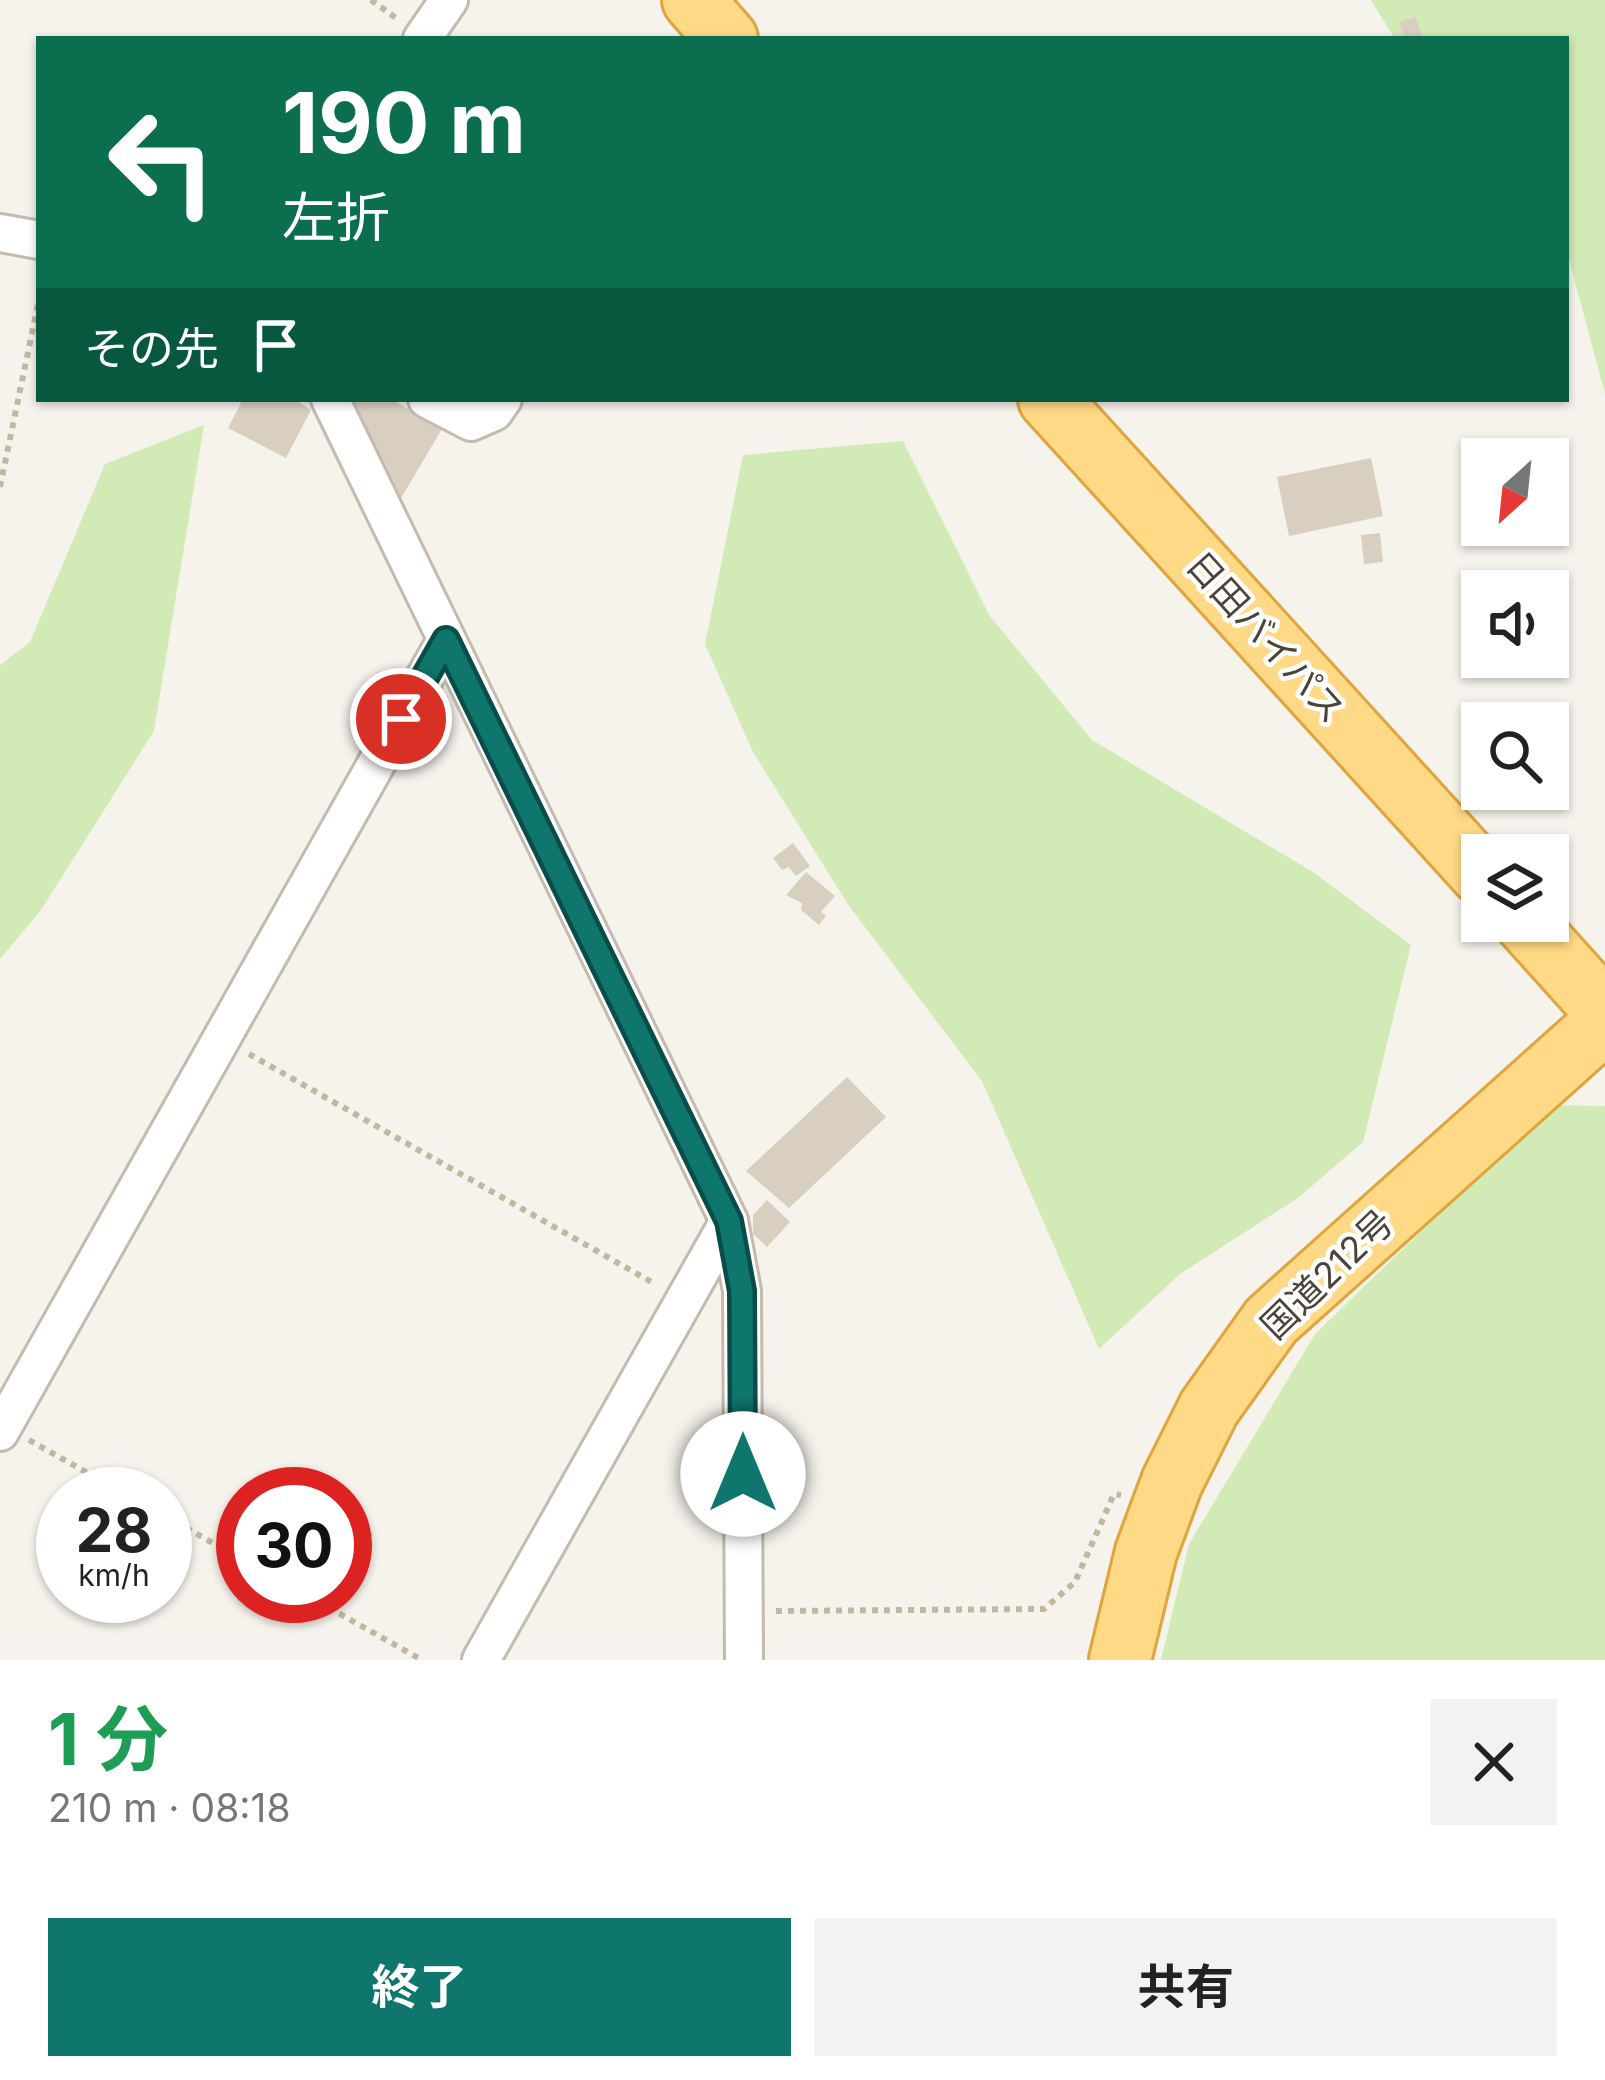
<!DOCTYPE html>
<html lang="ja">
<head>
<meta charset="utf-8">
<style>
	:root { --surface:#fff; --page:#f2f2f2; --text:#222; --muted:#767676; --accent:#0f766e }
	body { margin:0; font-family:Inter,"Noto Sans JP",sans-serif; background:var(--page); color:var(--text); height:100vh; display:flex; flex-direction:column; font-size:45px; white-space:nowrap }
	* { box-sizing:border-box; margin:0 }
	p { font-size:39px; color:var(--muted) }
	.icon { flex:none; width:66px; height:66px; fill:none; stroke:currentColor; stroke-width:2; stroke-linecap:round; stroke-linejoin:round }
	.map { position:relative; height:1660px; overflow:hidden }
	.sheet { display:flex; flex-direction:column; background:var(--surface); flex:1 }
	.sheet>* { flex:none }
	.guide { position:absolute; left:36px; top:36px; width:1533px; height:366px; border-radius:0px; box-shadow:0 3px 9px #0004; background:#0b6e4f; color:#fff; overflow:hidden }
	.needle { width:78px; rotate:207deg }
	.buttons { position:absolute; left:1461px; top:438px; display:grid; gap:24px }
	.buttons a { display:grid; place-items:center; width:108px; height:108px; border-radius:0px; background:var(--surface); box-shadow:0 3px 9px #0004; font-size:60px }
	.speed { position:absolute; left:36px; top:1467px; display:flex; gap:24px; font-size:60px; font-weight:700; text-align:center }
	.speed>* { display:grid; place-content:center; width:156px; height:156px; border-radius:50%; background:var(--surface); box-shadow:0 3px 9px #0004; line-height:1 }
	.speed small { font-size:30px; font-weight:400 }
	.speed .limit { border:18px solid #d22; background:#fff; color:#111 }
	.pin { position:absolute; display:grid; place-items:center; width:102px; height:102px; color:#fff; margin:-51px; border:6px solid #fff; border-radius:50%; box-shadow:0 3px 12px #0007 }
	.me { position:absolute; width:132px; margin:-66px; rotate:0deg; stroke-linejoin:round; filter:drop-shadow(0 0 9px #0008) }
	.turn { display:flex; align-items:center; gap:42px; height:252px; padding:0 48px; font-size:54px }
	.turn .icon { width:156px; height:156px; stroke-width:2.5 }
	.turn b { display:block; font-size:84px; line-height:102px }
	.then { display:flex; align-items:center; height:114px; padding:0 48px; background:#0003; gap:24px; font-size:45px }
	.round { display:grid; place-items:center; flex:none; width:126px; height:126px; border-radius:0px; background:var(--page) }
	.overview { display:flex; align-items:center; justify-content:space-between; height:204px; padding:0 48px }
	h1 { font-size:72px; font-weight:700; line-height:90px; color:#1e9e55 }
	.button { display:flex; gap:24px; margin-top:auto; padding:24px 48px }
	.button a { flex:1; height:138px; border-radius:0px; background:var(--accent); color:#fff; font-size:48px; font-weight:700; line-height:138px; text-align:center }
	.button a+a { background:var(--page); color:var(--text) }
	.map>svg:first-child { display:block }
	.green { fill:#d2eab5 }
	.building { fill:#d8cfc1 }
	.lines { fill:none; stroke-linecap:round; stroke-linejoin:round }
	.minor-casing { stroke:#c2bbae; stroke-width:42 }
	.trunk-casing { stroke:#e0a43c; stroke-width:66 }
	.path { stroke:#c4b79f; stroke-width:6; stroke-dasharray:6 6; stroke-linecap:butt }
	.minor { stroke:#fff; stroke-width:36 }
	.trunk { stroke:#ffd985; stroke-width:60 }
	.route-casing { stroke:#0a4d48; stroke-width:30 }
	.route { stroke:#0f766e; stroke-width:21 }
	.labels { text-anchor:middle; stroke-width:9; stroke-linejoin:round; paint-order:stroke }
	.street-label { font-size:36px; fill:#4b4439; stroke:#fff }
</style>
</head>
<body>
<div class="map">
<svg width="1605" height="1660" viewBox="0 0 1605 1660">
	<rect width="100%" height="100%" fill="#f6f3ec"/>
	<g class="green">
		<path d="M1371 0H1605V394L1566 248V39H1395Z"/>
		<path d="M204 425 154 731 41 910 0 959V665L30 642 105 464Z"/>
		<path d="M903 441 989 615 1092 740 1313 872 1411 945 1363 1142 1298 1198 1180 1274 1099 1349 982 1081 849 906 753 752 705 644 743 455Z"/>
		<path d="M1552 1105 1605 1106V1660H1161L1189 1544 1315 1334Z"/>
	</g>
	<g class="building">
		<path d="M1416 17 1423 39H1405L1399 22Z"/>
		<path d="M243 399H294L311 410 286 458 228 428Z"/>
		<path d="M349 399H391L442 429 401 498Z"/>
		<path d="M1371 458 1383 516 1289 536 1277 477Z"/>
		<path d="M1380 533 1383 562 1364 564 1361 535Z"/>
		<path d="M793 843 810 866 796 876 789 867 782 870 773 858Z"/>
		<path d="M806 872 835 896 821 912 826 916 819 925 801 910 802 903 786 895Z"/>
		<path d="M847 1077 886 1117 789 1208 746 1171Z"/>
		<path d="M767 1200 790 1222 767 1247 753 1234V1215Z"/>
	</g>
	<g class="lines">
		<g class="minor-casing">
			<g id="minor">
				<path d="M422 39 449 0"/>
				<path d="M0 233 39 240"/>
				<path d="M330 399 729 1221 742 1291 744 1660"/>
				<path d="M427 399 471 422 494 412 503 399"/>
				<path d="M0 1432 446 640"/>
				<path d="M481 1660 729 1221"/>
			</g>
		</g>
		<g class="trunk-casing">
			<g id="trunk">
				<path d="M693 0 727 39"/>
				<path d="M1049 399 1482 875"/>
				<path d="M1524 921 1605 1011"/>
				<path d="M1120 1660 1146 1552 1172 1482 1209 1408 1271 1321 1605 1022"/>
			</g>
		</g>
		<g class="path">
			<path d="M371 0 396 18"/>
			<path d="M0 487 39 299"/>
			<path d="M249 1054 655 1284"/>
			<path d="M29 1440 125 1494"/>
			<path d="M165 1516 243 1560"/>
			<path d="M308 1596 422 1660"/>
			<path d="M776 1611 1044 1609 1075 1582 1114 1494 1121 1495"/>
		</g>
		<use href="#minor" class="minor"/>
		<use href="#trunk" class="trunk"/>
	</g>
	<g class="lines">
		<g class="route-casing">
			<path id="route" d="M401 719 446 640 729 1221 742 1291 743 1474"/>
		</g>
		<use href="#route" class="route"/>
	</g>
	<g class="labels">
		<g class="street-label">
			<text transform="translate(1266 637) rotate(48)" y="13">日田バイパス</text>
			<text transform="translate(1327 1274) rotate(-44)" y="13">国道212号</text>
		</g>
	</g>
</svg>
<div class="buttons">
<a><svg class="needle" viewBox="-14 -14 28 28"><path d="M0-13l5 13h-10z" fill="#e53935"/><path d="M0 13l5-13h-10z" fill="#767676"/></svg></a>
<a><svg class="icon" aria-label="sound" viewBox="0 0 24 24"><path d="M4 9h4l5-4v14l-5-4H4zM17 9q2 3 0 6"/></svg></a>
<a><svg class="icon" aria-label="search" viewBox="0 0 24 24"><circle cx="10" cy="10" r="6"/><path d="M15 15l6 6"/></svg></a>
<a><svg class="icon" aria-label="layers" viewBox="0 0 24 24"><path d="M12 4l9 5-9 5-9-5zM3 14l9 5 9-5"/></svg></a>
</div>
<div class="speed"><div>28<small>km/h</small></div><div class="limit">30</div></div>
<div class="pin" style="left:401px;top:719px;background:#d93025"><svg class="icon" aria-label="arrive" viewBox="0 0 24 24"><path d="M6 21V4h12l-3 4 3 4H6"/></svg></div>
<svg class="me" style="left:743px;top:1474px" viewBox="-20 -20 40 40"><circle r="19" fill="#fff"/><path d="M0-13L10 11 0 6-10 11z" fill="#0f766e"/></svg>
<div class="guide">
<div class="turn"><svg class="icon" aria-label="left" viewBox="0 0 24 24"><path d="M17 20v-9H6M10 6l-5 5 5 5"/></svg><div><b>190 m</b>左折</div></div>
<div class="then">その先<svg class="icon" aria-label="arrive" viewBox="0 0 24 24"><path d="M6 21V4h12l-3 4 3 4H6"/></svg></div>
</div>
</div>
<section class="sheet">
<div class="overview"><div><h1>1 分</h1><p>210 m · 08:18</p></div><a class="round"><svg class="icon" aria-label="close" viewBox="0 0 24 24"><path d="M6 6l12 12M18 6L6 18"/></svg></a></div>
<div class="button"><a>終了</a><a>共有</a></div>
</section>
</body>
</html>
